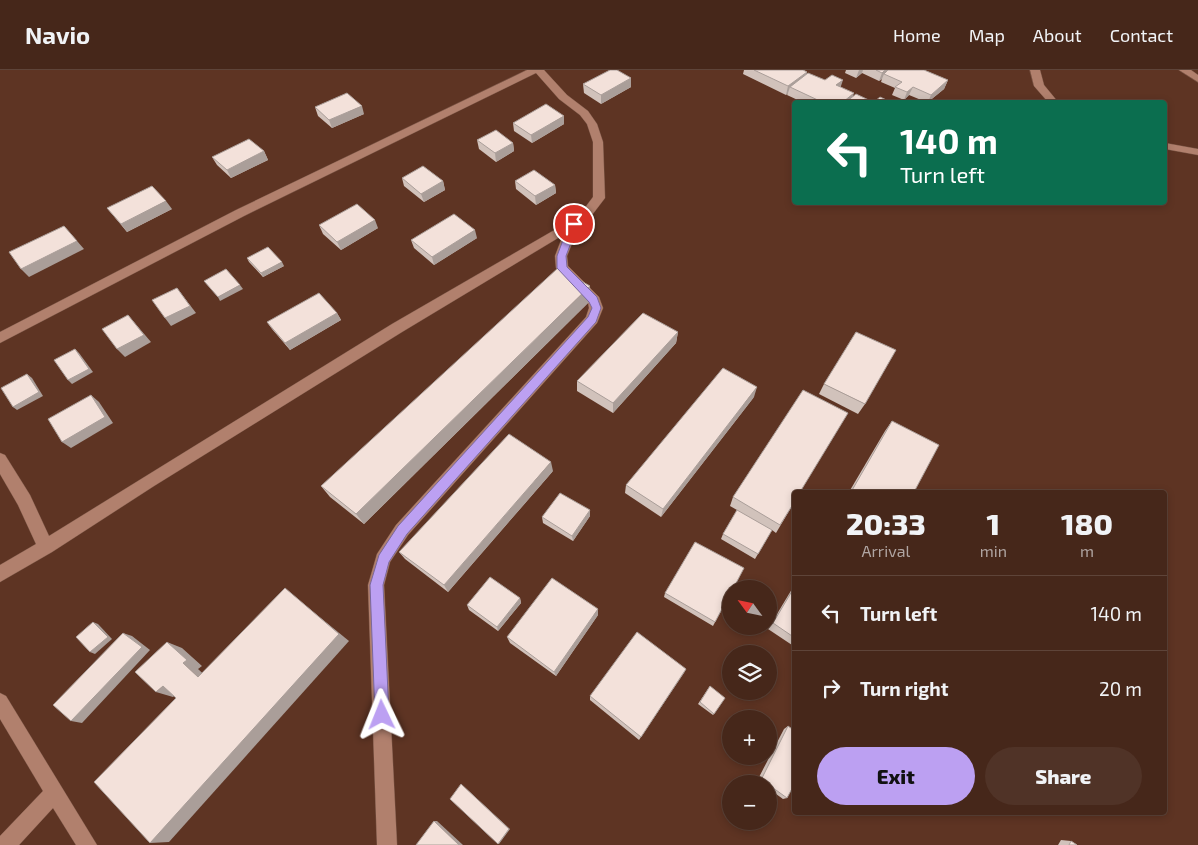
<!DOCTYPE html>
<html lang="en">
<head>
<meta charset="utf-8">
<style>
	:root { --surface:#46271a; --page:#503327; --text:#f1f3f6; --muted:#b0a5a2; --line:#5e4439; --accent:#bca0f2 }
	body { margin:0; font-family:"Exo 2",sans-serif; background:var(--page); color:var(--text); height:100vh; display:flex; flex-direction:column; font-size:19px; white-space:nowrap }
	* { box-sizing:border-box; margin:0 }
	p { font-size:16px; color:var(--muted) }
	.icon { flex:none; width:28px; height:28px; fill:none; stroke:currentColor; stroke-width:2; stroke-linecap:round; stroke-linejoin:round }
	.map { position:relative; flex:1; overflow:hidden }
	.side { position:absolute; left:792px; top:420px; width:375px; height:325px; display:flex; flex-direction:column; background:var(--surface); border-radius:5px; box-shadow:0 2px 8px #0003,0 0 0 1px var(--line) }
	.side>* { flex:none }
	.banner { position:absolute; left:792px; top:30px; width:375px; height:105px; border-radius:5px; box-shadow:0 2px 8px #0003,0 0 0 1px var(--line); background:#0b6e4f; color:#fff; overflow:hidden }
	.needle { width:32px; rotate:303deg }
	.fabs { position:absolute; left:722px; top:510px; display:grid; gap:10px }
	.fabs a { display:grid; place-items:center; width:55px; height:55px; border-radius:50%; background:var(--surface); box-shadow:0 2px 8px #0003,0 0 0 1px var(--line); font-size:25px }
	.pin { position:absolute; display:grid; place-items:center; width:42px; height:42px; color:#fff; margin:-21px; border:2px solid #fff; border-radius:50%; box-shadow:0 1px 5px #0007 }
	.me { position:absolute; width:55px; margin:-28px; rotate:358deg; stroke-linejoin:round; filter:drop-shadow(0 0 4px #0008) }
	.turn { display:flex; align-items:center; gap:18px; height:105px; padding:0 25px; font-size:22px }
	.turn .icon { width:65px; height:65px; stroke-width:2.5 }
	.turn b { display:block; font-size:35px; line-height:42px }
	.eta { display:flex; justify-content:space-evenly; align-items:center; height:85px; text-align:center }
	.eta b { font-size:30px; font-weight:800; line-height:35px }
	.primary-button { display:flex; gap:10px; margin-top:auto; padding:10px 25px }
	.primary-button a { flex:1; height:58px; border-radius:30px; background:var(--accent); color:#111; font-size:20px; font-weight:800; line-height:58px; text-align:center }
	.primary-button a+a { background:var(--page); color:var(--text) }
	ul { padding:0; list-style:none }
	li { display:flex; align-items:center; gap:15px; height:75px; padding:0 25px; border-top:1px solid var(--line) }
	li div { flex:1 }
	li b { display:block; font-size:19px }
	li em { font-style:normal }
	header { display:flex; align-items:center; gap:30px; box-sizing:border-box; height:70px; padding:0 25px; background:var(--surface); border-bottom:1px solid var(--line) }
	header strong { font-size:24px }
	nav { display:flex; gap:28px; margin-inline-start:auto; font-size:18px }
	.map>svg:first-child { display:block }
	.lines { fill:none; stroke-linecap:round; stroke-linejoin:round }
	.street-casing { stroke:#765142; stroke-width:1 }
	.street { fill:#b1806d; fill-rule:evenodd }
	.wall { fill:#d1c2bb }
	.shaded-wall { fill:#aa9e99 }
	.building { fill:#f3e1da; stroke:#aa9e99 }
	.route { fill:#bca0f2; stroke:#7a689d }
</style>
</head>
<body>
<header>
<strong>Navio</strong>
<nav><a>Home</a><a>Map</a><a>About</a><a>Contact</a></nav>
</header>
<div class="map">
<svg width="1198" height="775" viewBox="0 0 1198 775">
	<rect width="100%" height="100%" fill="#5e3423"/>
	<g class="lines">
		<g class="street-casing">
			<g id="street">
				<path d="M527 0H544L567 25 588 41 597 54 603 72 605 128 592 145 579 156 567 186 568 196 599 227 603 238 597 253 408 465 390 492 384 515 397 775H377L368 515 377 484 396 455 586 247 589 238 588 232 556 198 555 186 563 165 402 262 154 416 52 482 0 512V495L36 474 18 435 0 404V383L5 385 30 425 49 466 392 254 570 151 584 139 593 127V72L587 54 580 45 559 29 536 3 244 146 0 273V262L236 140Z"/>
				<path d="M1030 0H1040L1044 15 1058 32H1048L1034 16Z"/>
				<path d="M1179 0H1191L1198 5V12Z"/>
				<path d="M1165 73 1198 79V85L1165 79Z"/>
				<path d="M0 623 6 626 97 775H76L53 738 19 775H0V766L43 721 0 649Z"/>
			</g>
		</g>
		<use href="#street" class="street"/>
	</g>
	<g class="wall">
		<path d="M744 0H803L807 2 806 4 841 17 853 27 873 32H802L787 25 788 23 786 25 743 4Z"/>
		<path d="M846 0H924L948 10 944 19 928 32H926L909 25 904 30 892 25 895 18 881 12 882 9 879 11 862 3 856 8 845 3Z"/>
		<path d="M631 8V17L601 34 584 23 583 14Z"/>
		<path d="M315 37 364 44 332 58 318 46Z"/>
		<path d="M513 53 564 54 532 73 514 61Z"/>
		<path d="M477 70 513 73 514 81 496 92 479 79Z"/>
		<path d="M264 81 268 90 231 108 217 95 212 87Z"/>
		<path d="M402 108 443 111 445 120 424 132 404 116Z"/>
		<path d="M515 111 555 115 556 123 536 135 516 119Z"/>
		<path d="M107 138 172 139 127 162Z"/>
		<path d="M319 155 378 158 341 180 323 164Z"/>
		<path d="M477 168 434 195 414 178 411 170Z"/>
		<path d="M247 188 284 196 263 207 249 192Z"/>
		<path d="M591 230 364 454 330 427 321 416Z"/>
		<path d="M337 243 341 250 290 280 272 259 267 252Z"/>
		<path d="M678 262 676 273 613 343 577 321V311Z"/>
		<path d="M824 314 865 334 858 344 819 324Z"/>
		<path d="M754 327 661 447 625 423 626 415Z"/>
		<path d="M892 351 914 422H849L885 361Z"/>
		<path d="M553 401 448 522 405 489 399 482Z"/>
		<path d="M733 427 795 431 776 463 772 460 755 489 721 469 723 464 737 440 730 436Z"/>
		<path d="M590 440V446L573 471 543 453 542 447Z"/>
		<path d="M795 514V577L768 559Z"/>
		<path d="M731 522 713 556 664 527 665 523Z"/>
		<path d="M520 528 521 533 498 561 469 540 467 535Z"/>
		<path d="M598 545 556 606 510 573 507 567Z"/>
		<path d="M686 599 639 670 590 630V626Z"/>
		<path d="M710 616 714 644 713 645 698 634Z"/>
		<path d="M788 656 787 728 783 729 769 719V714H761L757 711 784 659Z"/>
		<path d="M1061 770 1071 771 1077 775H1058Z"/>
	</g>
	<g class="shaded-wall">
		<path d="M859 0H863L862 3 856 8Z"/>
		<path d="M885 0H893L884 4 882 9 879 11 882 3Z"/>
		<path d="M807 2 805 10 790 17 788 23 786 25 788 16Z"/>
		<path d="M631 8V17L601 34V25Z"/>
		<path d="M843 10 840 19 836 15Z"/>
		<path d="M948 10 944 19 928 32 931 25Z"/>
		<path d="M913 17 909 25 904 30 907 22Z"/>
		<path d="M854 23 851 32H843Z"/>
		<path d="M362 36 364 44 332 58 329 50Z"/>
		<path d="M564 46V54L532 73 531 65Z"/>
		<path d="M513 73 514 81 496 92 495 83Z"/>
		<path d="M264 81 268 90 231 108 227 100Z"/>
		<path d="M443 111 445 120 424 132 421 124Z"/>
		<path d="M555 115 556 123 536 135 535 126Z"/>
		<path d="M166 131 172 139 127 162 121 154Z"/>
		<path d="M375 150 378 158 341 180 337 172Z"/>
		<path d="M64 156 84 179 29 207 21 199Z"/>
		<path d="M475 160 477 168 434 195 432 187Z"/>
		<path d="M282 192 284 196 263 207 261 203Z"/>
		<path d="M240 215 243 219 220 231 218 227Z"/>
		<path d="M590 216 591 230 364 454 356 444Z"/>
		<path d="M177 218 196 243 171 256 165 248Z"/>
		<path d="M337 243 341 250 290 280 285 273Z"/>
		<path d="M128 245 151 272 125 287 117 279Z"/>
		<path d="M678 262 676 273 613 343V333Z"/>
		<path d="M75 279 79 283 93 302 72 314 68 310Z"/>
		<path d="M27 304 32 308 43 326 17 340 13 337Z"/>
		<path d="M757 317 754 327 661 447 663 439Z"/>
		<path d="M91 325 99 332 113 353 71 378 62 372Z"/>
		<path d="M551 392 553 401 448 522 444 515Z"/>
		<path d="M590 440V446L573 471 572 466Z"/>
		<path d="M295 527 349 571 169 772 150 773Z"/>
		<path d="M520 528 521 533 498 561 497 557Z"/>
		<path d="M598 539V545L556 606 554 602Z"/>
		<path d="M93 552 98 554 112 569 95 584 90 582Z"/>
		<path d="M123 563 132 566 150 580 82 653 71 651Z"/>
		<path d="M167 572 182 578 202 596 198 599 213 613 198 607 183 593Z"/>
		<path d="M686 599 684 603 639 670 641 667Z"/>
		<path d="M163 616 179 621 173 627 156 622Z"/>
		<path d="M461 714 510 759 499 774H498Z"/>
		<path d="M434 751H437L463 775H459Z"/>
	</g>
	<g class="building">
		<path d="M610 0H617L631 8 601 25 583 14Z"/>
		<path d="M754 0H803L807 2 788 16Z"/>
		<path d="M876 0H885L882 3Z"/>
		<path d="M888 0H924L948 10 931 25 913 17 907 22 895 17 902 12 884 4Z"/>
		<path d="M808 3 825 10 832 5 843 10 836 15 854 23 843 32H822L790 17Z"/>
		<path d="M347 23 362 36 329 50 315 37Z"/>
		<path d="M856 24 873 32H846Z"/>
		<path d="M880 27 891 32H874Z"/>
		<path d="M546 34 564 46 531 65 513 53Z"/>
		<path d="M496 60 513 73 495 83 477 70Z"/>
		<path d="M249 69 264 81 227 100 212 87Z"/>
		<path d="M423 96 443 111 421 124 402 108Z"/>
		<path d="M534 100 555 115 535 126 515 111Z"/>
		<path d="M152 116 166 131 121 154 107 138Z"/>
		<path d="M357 134 375 150 337 172 319 155Z"/>
		<path d="M454 144 475 160 432 187 411 170Z"/>
		<path d="M64 156 77 171 21 199 9 182Z"/>
		<path d="M268 177 282 192 261 203 247 188Z"/>
		<path d="M558 198 590 216 356 444 321 416Z"/>
		<path d="M226 199 240 215 218 227 204 211Z"/>
		<path d="M177 218 190 236 165 248 152 230Z"/>
		<path d="M319 223 337 243 285 273 267 252Z"/>
		<path d="M643 243 678 262 613 333 577 311Z"/>
		<path d="M128 245 144 265 117 279 102 259Z"/>
		<path d="M856 262 896 280 865 334 824 314Z"/>
		<path d="M75 279 89 299 68 310 54 290Z"/>
		<path d="M723 298 757 317 663 439 626 415Z"/>
		<path d="M27 304 39 322 13 337 1 318Z"/>
		<path d="M803 320 848 343 800 422H795V431L780 455 733 427Z"/>
		<path d="M91 325 105 347 62 372 48 349Z"/>
		<path d="M892 351 939 375 914 422H851Z"/>
		<path d="M509 364 551 392 444 515 399 482Z"/>
		<path d="M560 423 590 440 572 466 542 447Z"/>
		<path d="M737 440 772 460 758 484 723 464Z"/>
		<path d="M695 472 744 498 733 519H731V522L715 552 665 523Z"/>
		<path d="M490 507 520 528 497 557 467 535Z"/>
		<path d="M552 508 598 539 554 602 507 567Z"/>
		<path d="M795 516V568L773 553Z"/>
		<path d="M285 518 339 564 150 773 94 712 176 628 163 616 156 622 135 602 167 572 187 590 183 593 198 607Z"/>
		<path d="M93 552 108 567 90 582 76 567Z"/>
		<path d="M637 562 686 599 641 667 590 626Z"/>
		<path d="M123 563 142 577 71 651 53 635Z"/>
		<path d="M710 616 725 628 714 644 700 632Z"/>
		<path d="M788 656 795 661V713L787 728 769 715V714H766L761 710Z"/>
		<path d="M461 714 509 759 498 774 450 729Z"/>
		<path d="M434 751 459 775H416Z"/>
		<path d="M1071 771 1077 775H1069Z"/>
	</g>
	<path class="route" d="M574 151 578 154 566 186 567 197 597 227 601 238 596 252 407 464 389 492 383 515 389 645 387 650 382 652 377 650 375 645 370 515 379 485 398 456 588 247 592 238 589 232 557 198V186L569 154Z"/>
</svg>
<div class="fabs">
<a><svg class="needle" viewBox="-14 -14 28 28"><path d="M0-13l5 13h-10z" fill="#e53935"/><path d="M0 13l5-13h-10z" fill="#b0a5a2"/></svg></a>
<a><svg class="icon" aria-label="layers" viewBox="0 0 24 24"><path d="M12 4l9 5-9 5-9-5zM3 14l9 5 9-5"/></svg></a>
<a>+</a>
<a>−</a>
</div>
<div class="pin" style="left:574px;top:154px;background:#d93025"><svg class="icon" aria-label="arrive" viewBox="0 0 24 24"><path d="M6 21V4h12l-3 4 3 4H6"/></svg></div>
<svg class="me" style="left:382px;top:645px" viewBox="-20 -20 40 40"><path d="M0-17L14 15 0 8-14 15z" fill="#bca0f2" stroke="#fff" stroke-width="4"/></svg>
<div class="banner">
<div class="turn"><svg class="icon" aria-label="left" viewBox="0 0 24 24"><path d="M17 20v-9H6M10 6l-5 5 5 5"/></svg><div><b>140 m</b>Turn left</div></div>
</div>
<section class="side">
<div class="eta">
<div><b>20:33</b><p>Arrival</p></div>
<div><b>1</b><p>min</p></div>
<div><b>180</b><p>m</p></div>
</div>
<ul>
<li><svg class="icon" aria-label="left" viewBox="0 0 24 24"><path d="M17 20v-9H6M10 6l-5 5 5 5"/></svg><div><b>Turn left</b></div><em>140 m</em></li>
<li><svg class="icon" aria-label="right" viewBox="0 0 24 24"><path d="M7 20v-9h11M14 6l5 5-5 5"/></svg><div><b>Turn right</b></div><em>20 m</em></li>
</ul>
<div class="primary-button"><a>Exit</a><a>Share</a></div>
</section>
</div>
</body>
</html>
